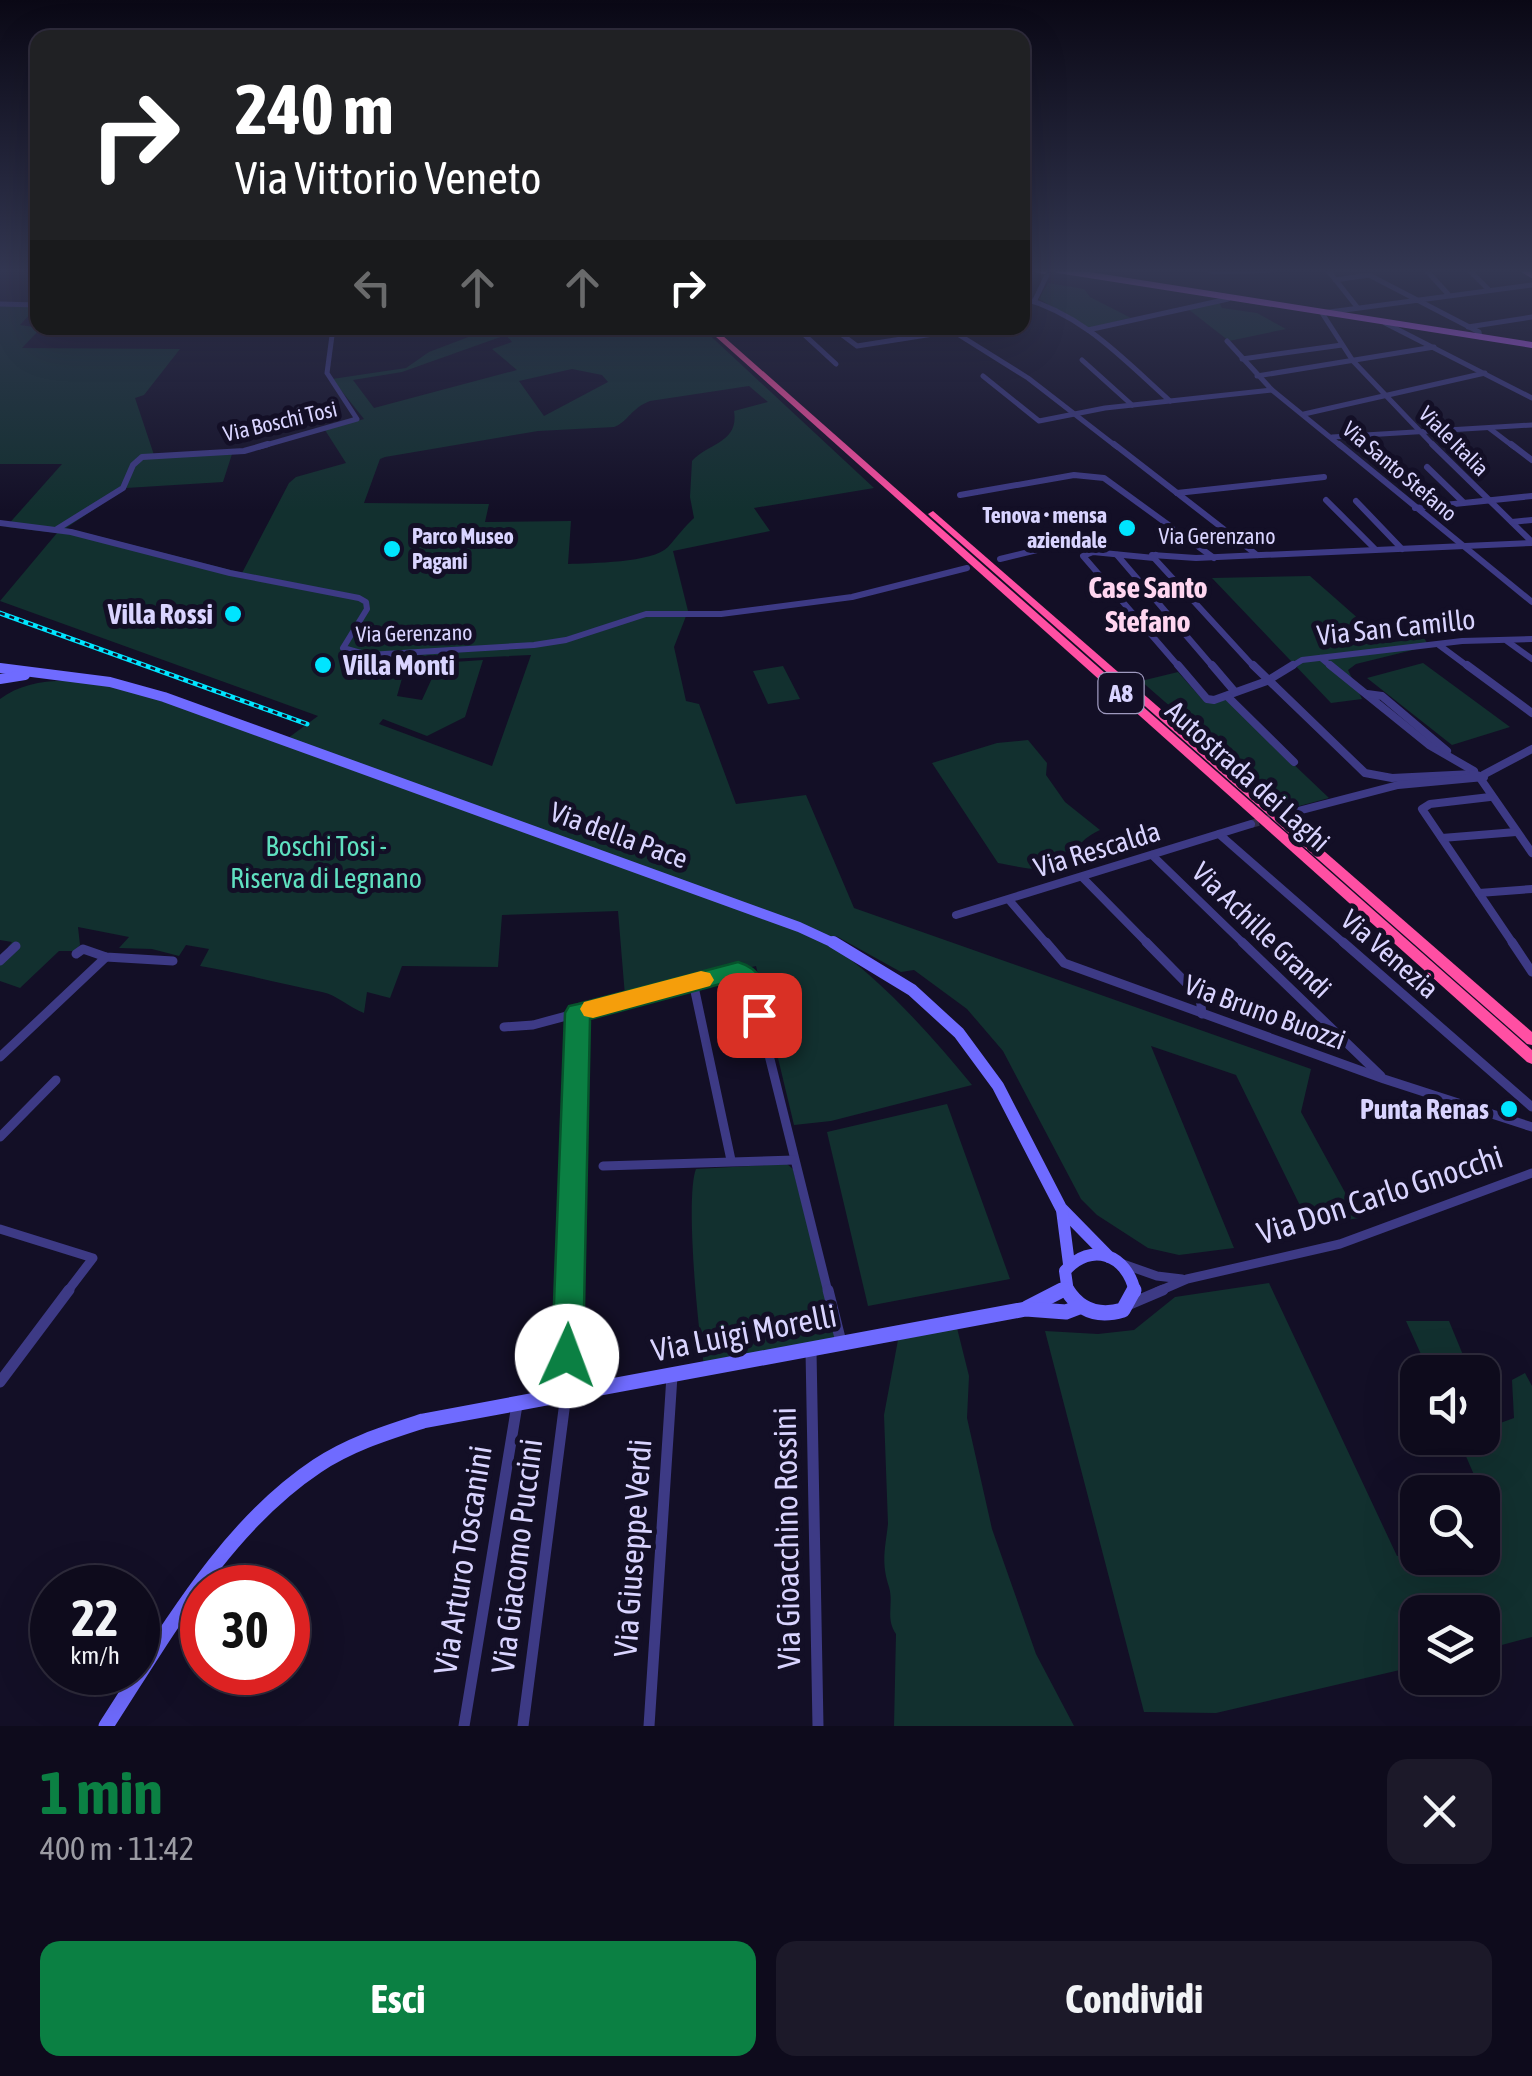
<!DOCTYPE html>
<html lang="it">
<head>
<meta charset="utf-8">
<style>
	:root { --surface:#0e0b1c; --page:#1c1929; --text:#f1f3f6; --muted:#9b9ba3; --line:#2e2b3b; --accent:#0b8043 }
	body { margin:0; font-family:"Asap Condensed",sans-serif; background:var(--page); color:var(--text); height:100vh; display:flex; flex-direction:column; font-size:38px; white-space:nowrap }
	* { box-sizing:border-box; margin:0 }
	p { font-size:32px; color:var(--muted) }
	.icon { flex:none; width:55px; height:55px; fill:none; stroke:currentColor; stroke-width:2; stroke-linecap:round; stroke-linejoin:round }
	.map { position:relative; height:1726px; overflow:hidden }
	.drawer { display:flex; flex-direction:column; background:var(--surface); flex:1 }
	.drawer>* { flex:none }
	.top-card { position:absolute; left:30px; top:30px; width:1000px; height:305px; border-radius:20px; box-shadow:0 10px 40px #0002,0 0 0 2px var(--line); background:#202124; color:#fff; overflow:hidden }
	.tools { position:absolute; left:1400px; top:1355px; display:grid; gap:20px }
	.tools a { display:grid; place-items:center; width:100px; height:100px; border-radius:20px; background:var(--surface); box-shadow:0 10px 40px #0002,0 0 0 2px var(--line); font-size:50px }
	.speed { position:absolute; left:30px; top:1565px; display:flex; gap:20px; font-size:50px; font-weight:700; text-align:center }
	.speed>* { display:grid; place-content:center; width:130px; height:130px; border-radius:50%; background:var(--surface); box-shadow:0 10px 40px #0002,0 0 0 2px var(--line); line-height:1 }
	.speed small { font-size:25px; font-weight:400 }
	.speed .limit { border:15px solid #d22; background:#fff; color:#111 }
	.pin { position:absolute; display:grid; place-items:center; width:85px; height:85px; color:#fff; margin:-42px; border-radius:20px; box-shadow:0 5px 15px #0006 }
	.me { position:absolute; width:110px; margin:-55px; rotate:2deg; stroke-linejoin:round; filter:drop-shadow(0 0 8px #0008) }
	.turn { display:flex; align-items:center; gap:35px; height:210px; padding:0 40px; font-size:45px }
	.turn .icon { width:130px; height:130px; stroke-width:2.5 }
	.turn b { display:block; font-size:70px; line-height:85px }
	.lanes { display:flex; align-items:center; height:95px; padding:0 40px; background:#0003; justify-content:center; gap:50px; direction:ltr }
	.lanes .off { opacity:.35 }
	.round { display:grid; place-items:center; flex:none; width:105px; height:105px; border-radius:20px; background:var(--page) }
	.headline { display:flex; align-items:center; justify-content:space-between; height:170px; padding:0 40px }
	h1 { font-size:60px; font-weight:700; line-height:75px; color:var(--accent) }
	.primary-button { display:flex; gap:20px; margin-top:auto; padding:20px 40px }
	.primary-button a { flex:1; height:115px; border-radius:20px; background:var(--accent); color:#fff; font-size:40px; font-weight:700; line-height:115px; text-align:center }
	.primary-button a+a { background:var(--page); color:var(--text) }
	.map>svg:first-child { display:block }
	.green { fill:#12302f; fill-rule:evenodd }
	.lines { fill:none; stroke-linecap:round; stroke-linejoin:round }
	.street-tunnel { stroke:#312d47; stroke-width:8; stroke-dasharray:8 4; stroke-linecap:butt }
	.street-far4 { stroke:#3d3a85; stroke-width:5 }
	.street-far3 { stroke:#3d3a85; stroke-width:6 }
	.street-far2 { stroke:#3d3a85; stroke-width:8 }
	.street-far1 { stroke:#3d3a85; stroke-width:9 }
	.street { stroke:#3d3a85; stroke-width:11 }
	.secondary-far2 { stroke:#6f6bff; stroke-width:10 }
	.secondary-far1 { stroke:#6f6bff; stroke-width:12 }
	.secondary { stroke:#6f6bff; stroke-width:15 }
	.primary { stroke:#c25bff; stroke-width:6 }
	.highway { fill:#ff4fa3; fill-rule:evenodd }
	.rail-casing { stroke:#00e5ff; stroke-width:5 }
	.rail { stroke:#130f26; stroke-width:2.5; stroke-dasharray:5; stroke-linecap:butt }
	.route { fill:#0b8043; stroke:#07532c; stroke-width:2.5 }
	.slow { fill:#f59e0b }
	.poi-dot { fill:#00e5ff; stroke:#130f26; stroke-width:4 }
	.labels { text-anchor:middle; stroke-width:10; stroke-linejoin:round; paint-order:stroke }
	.far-street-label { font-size:22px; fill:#d9d4ff; stroke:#130f26 }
	.far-poi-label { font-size:22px; font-weight:bold; fill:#d9d4ff; stroke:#130f26; text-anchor:end }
	.shield { fill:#130f26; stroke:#9e99be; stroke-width:2.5 }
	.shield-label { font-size:25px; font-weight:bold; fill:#d9d4ff }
	.poi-label { font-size:28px; font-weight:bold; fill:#d9d4ff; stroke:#130f26; text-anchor:end }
	.street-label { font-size:28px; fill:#d9d4ff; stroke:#130f26 }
	.park-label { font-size:28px; fill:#5fe0c0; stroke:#130f26 }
	.neighbourhood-label { font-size:30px; font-weight:bold; fill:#ffd6f0; stroke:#130f26 }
	.near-street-label { font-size:32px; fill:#d9d4ff; stroke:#130f26 }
</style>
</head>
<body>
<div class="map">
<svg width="1532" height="1726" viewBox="0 0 1532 1726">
	<rect width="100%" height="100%" fill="#130f26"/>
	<g class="green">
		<path d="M1048 283 1084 289 1090 297 1131 318 1088 328 1039 299Z"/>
		<path d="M1219 302 1222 308 1257 313 1286 329 1229 341 1188 309Z"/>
		<path d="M0 305 37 307 20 325 41 328 22 348 180 349 144 395 135 398 154 455 233 451 223 482 126 488 66 528 242 573 289 483 296 477 346 463 325 430 364 419 332 379 406 368 429 352 492 328H702L874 488 754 508 770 531 673 551 688 611 674 647 686 701 699 704 736 804 806 795 854 908 1311 1069 1301 1112 1359 1218 1310 1226 1236 1075 1151 1046 1234 1248 1179 1255 1148 1248 1097 1215 1081 1199 1003 1051 967 1009 914 970 901 972 836 936 830 944C885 983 929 1033 972 1085L831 1121 794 1125 756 966 625 996 618 911 502 915 498 967 402 966 390 998 367 992 364 1013C350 1008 337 995 322 992 283 984 241 973 200 966L209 949 186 945 179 956 152 949 119 948 129 937 78 927 80 945 74 951H59L20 988 0 981V965L15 949 8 947 12 942 0 940V699C69 648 208 718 280 744L318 716 0 601 57 533 6 527 62 464H0ZM506 335 512 342 492 349 517 370 374 408 353 380 402 372ZM572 369 602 375 608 382 544 416 519 381ZM749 386 768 402 734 411C739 443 710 442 692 461L690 497 694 518C684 527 677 537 668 547 653 563 590 563 568 564L571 521 485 522 489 504 364 503 380 459 385 457 538 431 614 427C628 422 631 408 650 401ZM531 655 492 766 379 724 383 719 427 736 465 717 483 660 439 663 422 700 397 696 407 661Z"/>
		<path d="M1310 576 1386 643 1424 638 1429 646 1356 664 1348 670 1362 699 1331 703 1212 578Z"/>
		<path d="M1423 663 1510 727 1452 745 1367 678Z"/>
		<path d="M783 666 800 699 768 704 753 671Z"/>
		<path d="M1178 672 1203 700 1225 699 1329 798 1288 809 1141 681Z"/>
		<path d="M1028 740 1047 763 1046 775 1065 802 1100 830C1074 842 1079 853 1064 863 1048 875 1016 866 998 863L932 763 997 743Z"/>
		<path d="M947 1104 1010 1279 868 1306 827 1132Z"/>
		<path d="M787 1164 793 1169 836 1335 833 1339 704 1365C698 1331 685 1197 696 1169Z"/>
		<path d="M1269 1283 1397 1556 1417 1553 1418 1558H1482L1483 1542 1502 1539 1458 1438H1482L1483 1403 1492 1426 1514 1418 1512 1380 1525 1373 1532 1386V1637L1483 1650 1482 1612H1418L1417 1666 1216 1713 1144 1712 1045 1331 1098 1334 1134 1330 1175 1297Z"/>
		<path d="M1406 1321H1449L1470 1372H1429Z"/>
		<path d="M957 1328 969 1376 967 1418 992 1529 1036 1654 1074 1726H894L896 1634C885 1618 894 1604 889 1587 881 1562 885 1550 888 1524L884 1415 898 1340Z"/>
	</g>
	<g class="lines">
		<path class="street-tunnel" d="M1251 824 1298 811"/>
		<g class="street-far4">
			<path d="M1207 269 1214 272 1300 269"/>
			<path d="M1327 269 1357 307"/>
			<path d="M1425 269 1448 294"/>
			<path d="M1468 269 1488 289"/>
			<path d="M1335 280 1369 275 1479 332 1480 337"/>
			<path d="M1022 298C1083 314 1124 360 1170 401"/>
			<path d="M1035 300 1047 275"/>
			<path d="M0 304 38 305"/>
			<path d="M1385 323 1532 398"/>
			<path d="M1468 327 1532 317"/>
			<path d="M797 328 836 364"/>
			<path d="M833 328 857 346 952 331"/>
			<path d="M948 328 1028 378 1117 447"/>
			<path d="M1088 330 1228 299"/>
			<path d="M802 331 829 328"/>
			<path d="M1227 341 1272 390 1342 447"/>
			<path d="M1242 359 1342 345"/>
			<path d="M1082 360 1132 405"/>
			<path d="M983 376 1039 421 1105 408 1272 390"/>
			<path d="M1257 376 1434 347"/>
			<path d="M1304 414 1485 373"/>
			<path d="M1489 428 1514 447"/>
			<path d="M1332 437 1532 425"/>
			<path d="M259 447 357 419 327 373 333 328"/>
			<path d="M1435 447 1353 361 1322 313 1532 285"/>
		</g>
		<g class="street-far3">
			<path d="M1114 444 1257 555"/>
			<path d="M1339 444 1532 602"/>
			<path d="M1432 444 1532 542"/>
			<path d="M1511 444 1532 460"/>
			<path d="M1427 467 1463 502"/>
			<path d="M1177 493 1324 477"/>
			<path d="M960 495 1074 475 1104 478 1214 558"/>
			<path d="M1326 500 1375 549"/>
			<path d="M1356 501 1402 549"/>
			<path d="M1415 508 1532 496"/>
			<path d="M1512 522 1532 520"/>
			<path d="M0 523 71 532 230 573 359 598 366 602 367 609 343 648 368 655 534 645 566 640 646 614H721L852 597 967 568"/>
			<path d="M57 529 123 488 133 465 142 457 244 451 268 444"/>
			<path d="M1117 555 1214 668"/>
			<path d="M1152 555 1196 558 1532 543"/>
			<path d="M1156 555 1154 558 1255 668"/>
			<path d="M1154 558 1093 552 1083 556 1180 668"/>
			<path d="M1000 559 1041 549 1093 548"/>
			<path d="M1507 641 1532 659"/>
			<path d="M1439 645 1470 668"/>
			<path d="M1321 658 1333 668"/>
			<path d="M1289 668 1302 660 1462 641 1532 639"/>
		</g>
		<g class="street-far2">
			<path d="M1178 665 1207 699 1214 700 1267 681 1293 665"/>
			<path d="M1212 665 1235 692"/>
			<path d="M1253 665 1365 773 1392 778 1473 774"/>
			<path d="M1330 665 1429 745 1474 771"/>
			<path d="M1467 665 1532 713"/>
			<path d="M1367 694 1382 696 1447 751"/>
			<path d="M1227 696 1294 762"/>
			<path d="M1483 775 1532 749"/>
			<path d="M1480 778 1532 853"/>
			<path d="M1490 797 1430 804 1422 809 1514 945"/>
			<path d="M1298 811 1398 785 1484 777 1473 774"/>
			<path d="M1219 834 1346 945"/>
			<path d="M1442 838 1516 832"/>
			<path d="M1152 855 1245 945"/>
			<path d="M1082 877 1149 945"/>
			<path d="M1479 893 1532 889"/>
			<path d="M1009 900 1048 945"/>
			<path d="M956 915 1251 824"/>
		</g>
		<g class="street-far1">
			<path d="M1046 942 1064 963 1384 1079 1532 1127"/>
			<path d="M1146 942 1200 997 1202 1014"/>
			<path d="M1242 942 1381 1076"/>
			<path d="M1343 942 1532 1107"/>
			<path d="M1512 942 1532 972"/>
			<path d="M76 954 83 949 106 957 173 961"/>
			<path d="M0 961 16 946"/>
			<path d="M693 982 731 1160"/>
			<path d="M504 1027 533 1025 734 971 749 975 828 1292"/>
			<path d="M0 1057 106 957"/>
			<path d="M0 1137 56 1080"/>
			<path d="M603 1166 794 1160"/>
			<path d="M0 1229 93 1258 67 1292"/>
			<path d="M1123 1264 1157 1276 1182 1279"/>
			<path d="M569 1292 578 1013"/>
			<path d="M1157 1292 1187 1279 1340 1244 1532 1173"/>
		</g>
		<g class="street">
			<path d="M828 1290 841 1342"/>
			<path d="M1130 1304 1163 1290"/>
			<path d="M811 1351 818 1726"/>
			<path d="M0 1382 69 1290"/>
			<path d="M464 1726 517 1405"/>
			<path d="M523 1726 566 1394 569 1290"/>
			<path d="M649 1726 672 1376"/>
		</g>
		<g class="secondary-far2">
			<path d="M0 668 110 682 164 697 799 927 838 945"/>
			<path d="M0 679 25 675"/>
		</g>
		<g class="secondary-far1">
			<path d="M833 942 912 990 959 1033 998 1086 1061 1208 1109 1257"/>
			<path d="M1062 1210 1069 1264"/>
			<path d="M1057 1292 1065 1288"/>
			<path d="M1068 1292 1065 1271C1091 1241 1127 1254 1135 1292"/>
		</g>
		<g class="secondary">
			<path d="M1067 1290C1080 1311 1099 1317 1123 1310L1134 1290"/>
			<path d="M1027 1308 1062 1290"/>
			<path d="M106 1726C166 1634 224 1528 317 1466 350 1444 386 1433 423 1421L1026 1309 1066 1312 1079 1307"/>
		</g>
		<g class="primary">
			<path d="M1037 269 1044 271"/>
			<path d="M1522 269 1532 275"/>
			<path d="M1058 270 1532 345"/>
		</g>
		<g class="highway">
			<path d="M706 328H714L1532 1050V1064L1527 1062Z"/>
			<path d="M933 511 1532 1032V1045L1527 1044 930 516 928 514Z"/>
		</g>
		<g class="rail-casing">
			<path id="rail" d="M0 613 307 724"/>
		</g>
		<use href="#rail" class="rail"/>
	</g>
	<linearGradient id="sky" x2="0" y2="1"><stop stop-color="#0a0815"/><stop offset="0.53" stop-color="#333752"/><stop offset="1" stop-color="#333752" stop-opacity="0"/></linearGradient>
	<rect width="1532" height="511" fill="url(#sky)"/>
	<path class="route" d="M738 962C765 970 766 990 772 1015L768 1022H750L735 980 590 1019 583 1356 578 1366 567 1371 556 1366 552 1356 565 1013 569 1006 578 1004Z"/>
	<path class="slow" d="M701 971 710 973 714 980 710 986 593 1018 584 1016 580 1009 584 1002Z"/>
	<g class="poi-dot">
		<circle cx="1127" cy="528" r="10"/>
		<circle cx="392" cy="549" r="10"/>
		<circle cx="233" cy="614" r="10"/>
		<circle cx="323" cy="665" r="10"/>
		<circle cx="1509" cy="1109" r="10"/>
	</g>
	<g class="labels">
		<g class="far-street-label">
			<text transform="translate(280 421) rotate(-13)" y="8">Via Boschi Tosi</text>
			<text transform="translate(1454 441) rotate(45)" y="8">Viale Italia</text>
			<text transform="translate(1400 471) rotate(40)" y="8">Via Santo Stefano</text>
			<text x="1217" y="544">Via Gerenzano</text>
			<text transform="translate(414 633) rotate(-1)" y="8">Via Gerenzano</text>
		</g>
		<g class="far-poi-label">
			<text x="1107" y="523">Tenova • mensa<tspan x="1107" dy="25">aziendale</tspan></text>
			<text x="412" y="544" text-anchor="start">Parco Museo<tspan x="412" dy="25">Pagani</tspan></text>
		</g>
		<rect class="shield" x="1098.5" y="673" width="45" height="40" rx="8"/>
		<g class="shield-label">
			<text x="1121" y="702">A8</text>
		</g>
		<g class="poi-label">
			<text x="213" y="624">Villa Rossi</text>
			<text x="343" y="675" text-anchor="start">Villa Monti</text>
			<text x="1489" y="1119">Punta Renas</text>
		</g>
		<g class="street-label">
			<text transform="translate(1396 627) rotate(-6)" y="10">Via San Camillo</text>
			<text transform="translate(1248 776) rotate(42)" y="10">Autostrada dei Laghi</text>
			<text transform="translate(619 835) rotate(20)" y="10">Via della Pace</text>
			<text transform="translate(1097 849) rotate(-17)" y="10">Via Rescalda</text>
			<text transform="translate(1262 930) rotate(44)" y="10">Via Achille Grandi</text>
			<text transform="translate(1390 954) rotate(41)" y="10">Via Venezia</text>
			<text transform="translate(1265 1012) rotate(20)" y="10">Via Bruno Buozzi</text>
		</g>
		<g class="park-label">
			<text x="326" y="856">Boschi Tosi -<tspan x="326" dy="32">Riserva di Legnano</tspan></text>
		</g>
		<g class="neighbourhood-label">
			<text x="1148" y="598">Case Santo<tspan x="1148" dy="34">Stefano</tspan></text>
		</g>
		<g class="near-street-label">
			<text transform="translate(1380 1195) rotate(-18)" y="11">Via Don Carlo Gnocchi</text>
			<text transform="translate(744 1333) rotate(-11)" y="11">Via Luigi Morelli</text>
			<text transform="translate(787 1538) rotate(-91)" y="11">Via Gioacchino Rossini</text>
			<text transform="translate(633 1548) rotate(-86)" y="11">Via Giuseppe Verdi</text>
			<text transform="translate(517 1556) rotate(-83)" y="11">Via Giacomo Puccini</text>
			<text transform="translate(463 1560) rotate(-81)" y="11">Via Arturo Toscanini</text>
		</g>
	</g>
</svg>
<div class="tools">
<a><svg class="icon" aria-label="sound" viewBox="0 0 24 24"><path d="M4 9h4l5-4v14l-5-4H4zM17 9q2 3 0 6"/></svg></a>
<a><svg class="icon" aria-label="search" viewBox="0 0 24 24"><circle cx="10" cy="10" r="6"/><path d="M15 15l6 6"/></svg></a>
<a><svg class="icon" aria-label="layers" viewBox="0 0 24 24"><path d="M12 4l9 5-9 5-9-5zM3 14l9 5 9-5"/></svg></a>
</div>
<div class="speed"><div>22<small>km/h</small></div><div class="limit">30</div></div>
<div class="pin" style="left:759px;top:1015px;background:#d93025"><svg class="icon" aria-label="arrive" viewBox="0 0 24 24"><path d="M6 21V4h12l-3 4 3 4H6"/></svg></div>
<svg class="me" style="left:567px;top:1356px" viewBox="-20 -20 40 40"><circle r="19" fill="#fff"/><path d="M0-13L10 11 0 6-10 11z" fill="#0b8043"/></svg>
<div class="top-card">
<div class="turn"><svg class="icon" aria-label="right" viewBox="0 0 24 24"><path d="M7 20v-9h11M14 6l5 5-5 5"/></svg><div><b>240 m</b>Via Vittorio Veneto</div></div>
<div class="lanes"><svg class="icon off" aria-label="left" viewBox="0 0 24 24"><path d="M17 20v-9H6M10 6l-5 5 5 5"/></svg><svg class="icon off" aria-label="ahead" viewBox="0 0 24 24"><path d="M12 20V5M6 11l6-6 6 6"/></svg><svg class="icon off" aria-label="ahead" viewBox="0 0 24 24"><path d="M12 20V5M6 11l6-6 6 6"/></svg><svg class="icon" aria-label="right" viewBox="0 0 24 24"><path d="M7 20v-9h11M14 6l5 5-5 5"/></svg></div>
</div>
</div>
<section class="drawer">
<div class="headline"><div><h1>1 min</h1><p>400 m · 11:42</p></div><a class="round"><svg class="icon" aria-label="close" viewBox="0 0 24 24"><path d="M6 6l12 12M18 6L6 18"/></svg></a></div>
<div class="primary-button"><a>Esci</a><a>Condividi</a></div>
</section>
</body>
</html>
